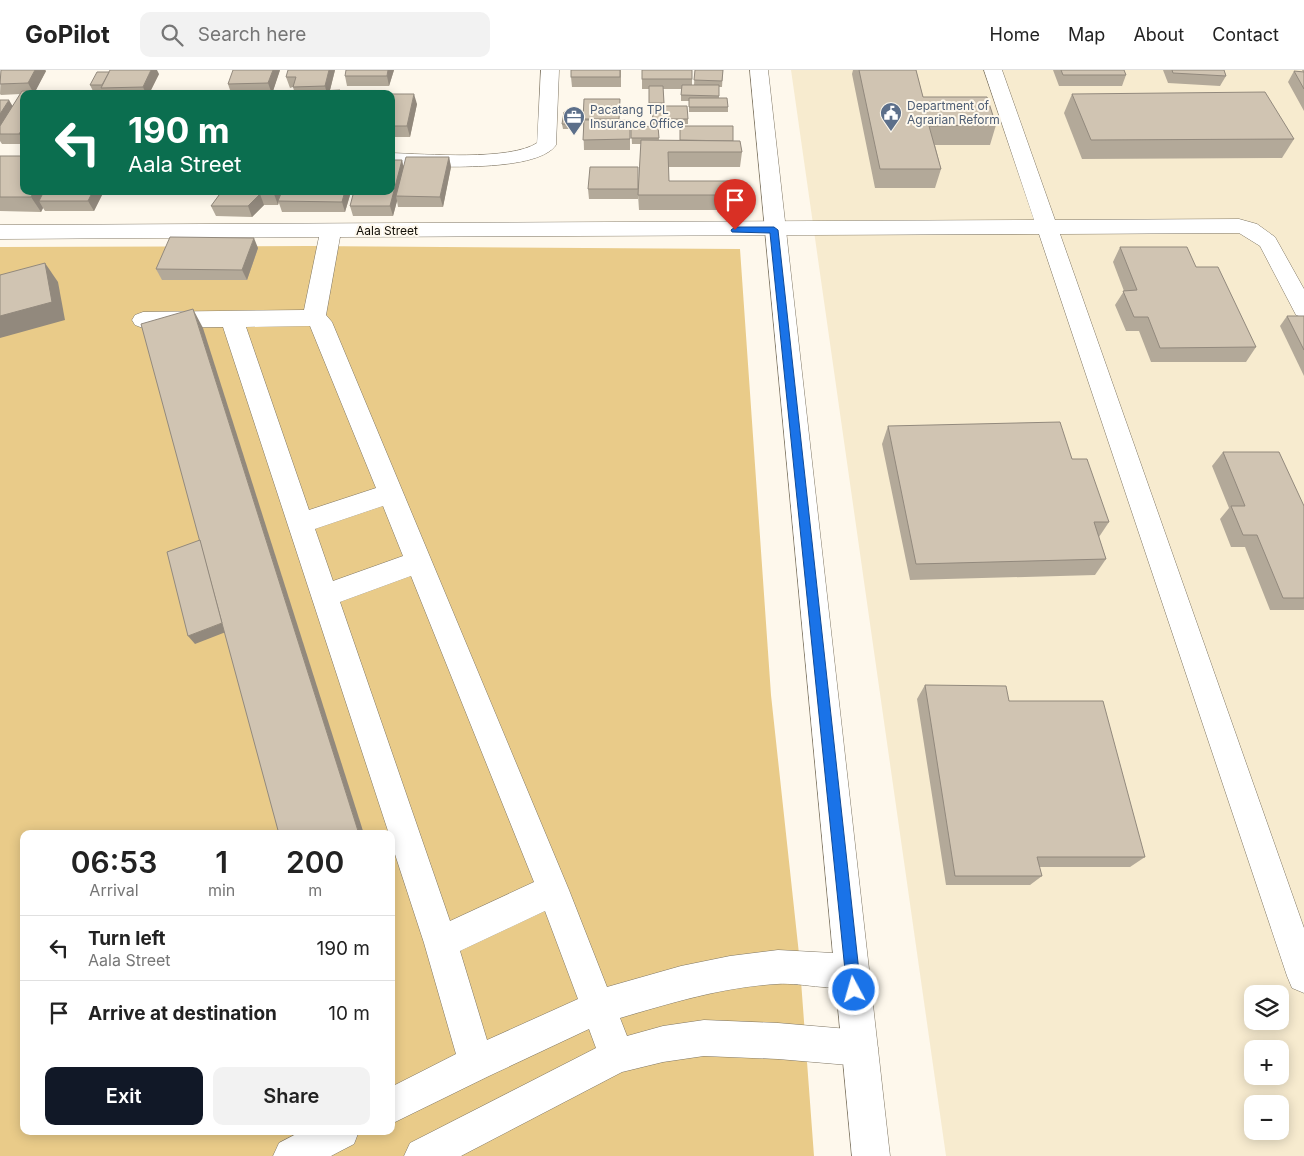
<!DOCTYPE html>
<html lang="en">
<head>
<meta charset="utf-8">
<style>
	:root { --surface:#fff; --page:#f2f2f2; --text:#222; --muted:#767676; --line:#e0e0e0; --accent:#111827 }
	body { margin:0; font-family:Inter,sans-serif; background:var(--page); color:var(--text); height:100vh; display:flex; flex-direction:column; font-size:19px; white-space:nowrap }
	* { box-sizing:border-box; margin:0 }
	p { font-size:16px; color:var(--muted) }
	.icon { flex:none; width:28px; height:28px; fill:none; stroke:currentColor; stroke-width:2; stroke-linecap:round; stroke-linejoin:round }
	.map { position:relative; flex:1; overflow:hidden }
	.side { position:absolute; left:20px; top:760px; width:375px; height:305px; display:flex; flex-direction:column; background:var(--surface); border-radius:10px; box-shadow:0 2px 12px #0003 }
	.side>* { flex:none }
	.banner { position:absolute; left:20px; top:20px; width:375px; height:105px; border-radius:10px; box-shadow:0 2px 12px #0003; background:#0b6e4f; color:#fff; overflow:hidden }
	.fabs { position:absolute; left:1244px; top:915px; display:grid; gap:10px }
	.fabs a { display:grid; place-items:center; width:45px; height:45px; border-radius:10px; background:var(--surface); box-shadow:0 2px 12px #0003; font-size:25px }
	.pin { position:absolute; display:grid; place-items:center; width:42px; height:42px; color:#fff; margin:-51px -21px; border-radius:50% 50% 50% 0; rotate:-45deg; box-shadow:0 0 5px #0007 }
	.pin .icon { rotate:45deg }
	.me { position:absolute; width:55px; margin:-28px; rotate:354deg; stroke-linejoin:round; filter:drop-shadow(0 0 4px #0008) }
	.turn { display:flex; align-items:center; gap:18px; height:105px; padding:0 25px; font-size:22px }
	.turn .icon { width:65px; height:65px; stroke-width:2.5 }
	.turn b { display:block; font-size:35px; line-height:42px }
	.eta { display:flex; justify-content:space-evenly; align-items:center; height:85px; text-align:center }
	.eta b { font-size:30px; font-weight:600; line-height:35px }
	.button { display:flex; gap:10px; margin-top:auto; padding:10px 25px }
	.button a { flex:1; height:58px; border-radius:10px; background:var(--accent); color:#fff; font-size:20px; font-weight:600; line-height:58px; text-align:center }
	.button a+a { background:var(--page); color:var(--text) }
	ul { padding:0; list-style:none }
	li { display:flex; align-items:center; gap:15px; height:65px; padding:0 25px; border-top:1px solid var(--line) }
	li div { flex:1 }
	li b { display:block; font-size:19px }
	li em { font-style:normal }
	header { display:flex; align-items:center; gap:30px; box-sizing:border-box; height:70px; padding:0 25px; background:var(--surface); border-bottom:1px solid var(--line) }
	header strong { font-size:24px }
	nav { display:flex; gap:28px; margin-inline-start:auto; font-size:18px }
	.search { width:350px; height:45px; background:var(--page); display:flex; align-items:center; gap:12px; box-sizing:border-box; padding:0 18px; border-radius:10px; color:var(--muted); font-size:19px }
	.map>svg:first-child { display:block }
	.built { fill:#f7ebcf; fill-rule:evenodd }
	.green { fill:#e9cb89; fill-rule:evenodd }
	.lines { fill:none; stroke-linecap:round; stroke-linejoin:round }
	.minor-casing { stroke:#7f7664; stroke-width:1 }
	.major-casing { stroke:#7f7664; stroke-width:1 }
	.minor { fill:#fff; fill-rule:evenodd }
	.major { fill:#fff; fill-rule:evenodd }
	.wall { fill:#b3a999 }
	.shaded-wall { fill:#92897d }
	.building { fill:#d0c4b2; stroke:#92897d }
	.route { fill:#1a73e8; stroke:#114b97 }
	.labels { text-anchor:middle; stroke-width:4; stroke-linejoin:round; paint-order:stroke }
	.far-service-label { font-size:12px; fill:#4e5e75; stroke:#fef8ec; text-anchor:start }
	.far-street-label { font-size:12px; fill:#110e07; stroke:#fef8ec }
</style>
</head>
<body>
<header>
<strong>GoPilot</strong>
<div class="search"><svg class="icon" aria-label="search" viewBox="0 0 24 24"><circle cx="10" cy="10" r="6"/><path d="M15 15l6 6"/></svg>Search here</div>
<nav><a>Home</a><a>Map</a><a>About</a><a>Contact</a></nav>
</header>
<div class="map">
<svg width="1304" height="1086" viewBox="0 0 1304 1086">
	<rect width="100%" height="100%" fill="#fef8ec"/>
	<path class="built" d="M791 0H1304V1086H946ZM1252 924H1280V951H1252ZM1252 979H1280V1006H1252ZM1252 1034H1280V1061H1252Z"/>
	<path class="green" d="M309 176 740 179 771 625 799 884 814 1086H0V177ZM24 764H391V1061H24Z"/>
	<g class="lines">
		<g class="minor-casing">
			<g id="minor">
				<path d="M541 0H559L556 75C536 104 425 96 391 95V83C425 84 510 91 537 73Z"/>
				<path d="M984 0H1002L1055 150 1239 149 1257 154 1275 167 1304 219V248L1296 245 1260 176 1239 163 1060 164 1304 858V923L1292 918 1287 906 1039 164 340 167 326 245 332 252 569 820 607 917 681 896 730 886 778 880 852 884 864 889 869 901 864 913C837 924 805 912 777 914 723 917 671 933 620 948L627 966 663 956 704 950 778 953 860 960 872 966 878 978 872 990 860 996 778 989 704 986 663 992 622 1002 461 1086H404L410 1073 596 978 589 959 489 1006 391 1054V1017L456 984 424 873 391 772V764H389L223 257 143 258 135 255 132 250 135 245 143 242 304 240 319 167 0 169V155L1034 150ZM310 256 376 418 309 440 246 257ZM383 436 403 486 333 511 315 459ZM411 506 534 812 450 851 340 532ZM545 841 578 929 487 970 460 881Z"/>
				<path d="M302 1061H359L354 1074 331 1086H273L279 1073Z"/>
			</g>
		</g>
		<g class="major-casing">
			<path id="major" d="M750 0H768L890 1086H852Z"/>
		</g>
		<use href="#minor" class="minor"/>
		<use href="#major" class="major"/>
	</g>
	<g class="wall">
		<path d="M1 0H45L46 1 35 21 24 24V74H2L0 71V30L13 36 20 24 1 25 0 24Z"/>
		<path d="M280 0 272 24H229L231 23 228 14Z"/>
		<path d="M335 0 330 20H340L341 24H295L293 17 290 18 286 7Z"/>
		<path d="M394 0 389 16H347L345 6Z"/>
		<path d="M571 0H621V17H572L571 7Z"/>
		<path d="M642 0 692 9V15H694L695 0H723L722 17H719V28L728 37V42H689V31H681V19H663L664 36 688 49V54L653 55 652 38 649 39V19H642Z"/>
		<path d="M853 0H916L923 27 996 55 990 75H935L941 99 935 118H875L852 4Z"/>
		<path d="M1053 0H1124L1126 5 1122 16H1059Z"/>
		<path d="M1163 0H1224L1226 6 1220 16 1168 13Z"/>
		<path d="M1302 0H1304V41L1288 12 1294 1 1303 2Z"/>
		<path d="M159 4 149 24H104L102 21H93L90 15Z"/>
		<path d="M391 24 417 34 410 67H391Z"/>
		<path d="M1072 24 1294 69 1282 88 1082 89 1064 43Z"/>
		<path d="M620 39 619 50H630V80H584L583 49Z"/>
		<path d="M574 42 573 59H563L562 54Z"/>
		<path d="M658 56 659 70 733 71 742 82 740 97H668L669 111 742 125 741 140H639L638 125 641 74H632L631 57Z"/>
		<path d="M0 86 24 121H104L94 141H45L43 138 41 142 0 141Z"/>
		<path d="M449 87 451 97 443 137H398L397 131 393 146H353L350 136 402 90 403 96Z"/>
		<path d="M638 97V129H589L588 119Z"/>
		<path d="M222 121 350 125 345 142H282L279 133 278 135H264L252 147 216 146 211 136Z"/>
		<path d="M1120 177 1196 197 1256 277 1246 292H1151L1139 261H1126L1115 235 1124 221 1113 192Z"/>
		<path d="M258 178 247 210H162L156 199Z"/>
		<path d="M1287 246H1304V306L1280 256Z"/>
		<path d="M888 356 1109 452 1099 467 1106 489 1095 505 910 510 882 374Z"/>
		<path d="M1223 382 1304 436V540H1270L1245 477H1231L1220 449 1229 438 1212 396Z"/>
		<path d="M925 615 1009 631 1145 787 1130 797H1039L1042 806 1030 815H946L917 629Z"/>
	</g>
	<g class="shaded-wall">
		<path d="M35 0H45L46 1 34 24 28 13Z"/>
		<path d="M151 0H157L159 4 149 24H146L143 17Z"/>
		<path d="M273 0H280L272 24 268 13Z"/>
		<path d="M329 0H335L329 24H327L325 16Z"/>
		<path d="M388 0H394L389 16 387 6Z"/>
		<path d="M414 24 417 34 410 67 407 56Z"/>
		<path d="M9 30 15 40 0 64V44Z"/>
		<path d="M23 58 24 60V71L19 64Z"/>
		<path d="M449 87 451 97 443 137 440 127Z"/>
		<path d="M402 90 404 100 396 126 397 131 393 146 390 136Z"/>
		<path d="M34 121H51L39 131 43 138 41 142 31 127Z"/>
		<path d="M93 121H104L94 141 88 131Z"/>
		<path d="M275 121H283L278 131V135L274 124Z"/>
		<path d="M345 121H349L350 125 345 142 342 132Z"/>
		<path d="M260 124 264 135 252 147 248 136Z"/>
		<path d="M254 168 258 178 247 210 242 200Z"/>
		<path d="M45 193 58 212 65 250 0 268V246Z"/>
		<path d="M193 239 203 258 364 764H359Z"/>
		<path d="M225 552 231 560 195 574 188 566Z"/>
	</g>
	<g class="building">
		<path d="M1 0H35L28 13 0 14Z"/>
		<path d="M110 0H151L143 17 101 18Z"/>
		<path d="M233 0H273L268 13 228 14Z"/>
		<path d="M288 0H329L325 16 293 17 296 7H286Z"/>
		<path d="M346 0H388L387 6H345Z"/>
		<rect x="571" y="0" width="49" height="7"/>
		<rect x="642" y="0" width="50" height="9"/>
		<path d="M695 0H723L722 11 694 10Z"/>
		<path d="M859 0H916L923 27H987L996 55 929 56 941 99H880Z"/>
		<path d="M1061 0H1124L1126 5H1063Z"/>
		<path d="M1172 0H1224L1226 6 1173 3Z"/>
		<path d="M1294 1 1304 2V19Z"/>
		<path d="M97 2H109L102 15H90Z"/>
		<path d="M682 15H719V26L681 25Z"/>
		<path d="M649 16H663L664 33H649Z"/>
		<path d="M340 20 339 24H320V21Z"/>
		<path d="M22 21H65L64 24H24V58H23L19 64H0V56Z"/>
		<path d="M345 21H372V24H344Z"/>
		<path d="M1265 22 1294 69 1091 70 1072 24Z"/>
		<path d="M230 23H261V24Z"/>
		<path d="M391 24H414L407 56H391Z"/>
		<path d="M689 28H727L728 37H689Z"/>
		<path d="M584 29H620L619 49H583Z"/>
		<path d="M0 30H9L0 44Z"/>
		<path d="M652 36H687L688 49H653Z"/>
		<path d="M564 42H574L573 54H562Z"/>
		<path d="M584 50H630V69L583 70Z"/>
		<path d="M658 56 659 68H631V57Z"/>
		<path d="M680 56H733V71L680 70Z"/>
		<path d="M641 70 740 71 742 82H668L669 111H741L742 125H638Z"/>
		<path d="M0 86H24V121H34L31 127H0Z"/>
		<path d="M406 87H449L440 127 396 126Z"/>
		<path d="M391 90H402L390 136H350L354 121H391Z"/>
		<path d="M590 97H638V119H588Z"/>
		<path d="M44 121H93L88 131H39Z"/>
		<path d="M222 121H275L274 124H260L248 136H211Z"/>
		<path d="M282 121H345L342 132 278 131Z"/>
		<path d="M170 167 254 168 242 200 156 199Z"/>
		<path d="M1120 177H1187L1196 197H1218L1256 277 1160 278 1148 247H1134L1123 221 1137 220Z"/>
		<path d="M45 193 52 232 0 246V205Z"/>
		<path d="M193 239 359 764H279L141 254Z"/>
		<path d="M1287 246H1304V280Z"/>
		<path d="M1060 352 1072 389H1087L1109 452H1094L1106 489 916 494 888 356Z"/>
		<path d="M1223 382H1279L1304 436V528H1283L1257 465H1243L1231 436H1245Z"/>
		<path d="M200 470 222 553 188 566 167 482Z"/>
		<path d="M925 615 1006 616 1009 631H1103L1145 787H1037L1042 806H955Z"/>
	</g>
	<path class="route" d="M735 157H774L778 160 861 920 859 925 854 927 849 925 847 920 770 163 732 162 731 160Z"/>
	<defs>
		<g id="civic-pin" transform="scale(1.125)"><path d="M0 17L-7.5 6A9.5 9.5 0 1 1 7.5 6Z" fill="#5c6f8a" stroke="#fef8ec"/><path d="M-.6-6.5H3V-4.5H.6V-3L4-1V1h2V6H-6V1h2V-1L-.6-3ZM-1.2 2.5V6h2.4V2.5Z" fill="#fff"/></g>
		<g id="office-pin" transform="scale(1.125)"><path d="M0 17L-7.5 6A9.5 9.5 0 1 1 7.5 6Z" fill="#5c6f8a" stroke="#fef8ec"/><path d="M-6-3h4V-5.5h4V-3h4V5H-6ZM-1-4.5V-3h2v-1.5ZM-6 0V1H6V0Z" fill="#fff"/></g>
	</defs>
	<g fill-rule="evenodd">
		<use href="#civic-pin" x="891" y="43"/>
		<use href="#office-pin" x="574" y="47"/>
	</g>
	<g class="labels">
		<g class="far-service-label">
			<text x="907" y="40">Department of<tspan x="907" dy="14">Agrarian Reform</tspan></text>
			<text x="590" y="44">Pacatang TPL<tspan x="590" dy="14">Insurance Office</tspan></text>
		</g>
		<g class="far-street-label">
			<text x="387" y="165">Aala Street</text>
		</g>
	</g>
</svg>
<div class="fabs">
<a><svg class="icon" aria-label="layers" viewBox="0 0 24 24"><path d="M12 4l9 5-9 5-9-5zM3 14l9 5 9-5"/></svg></a>
<a>+</a>
<a>−</a>
</div>
<div class="pin" style="left:735px;top:160px;background:#d93025"><svg class="icon" aria-label="arrive" viewBox="0 0 24 24"><path d="M6 21V4h12l-3 4 3 4H6"/></svg></div>
<svg class="me" style="left:854px;top:920px" viewBox="-20 -20 40 40"><circle r="17" fill="#1a73e8" stroke="#fff" stroke-width="3"/><path d="M0-11L8 9 0 5-8 9z" fill="#fff"/></svg>
<div class="banner">
<div class="turn"><svg class="icon" aria-label="left" viewBox="0 0 24 24"><path d="M17 20v-9H6M10 6l-5 5 5 5"/></svg><div><b>190 m</b>Aala Street</div></div>
</div>
<section class="side">
<div class="eta">
<div><b>06:53</b><p>Arrival</p></div>
<div><b>1</b><p>min</p></div>
<div><b>200</b><p>m</p></div>
</div>
<ul>
<li><svg class="icon" aria-label="left" viewBox="0 0 24 24"><path d="M17 20v-9H6M10 6l-5 5 5 5"/></svg><div><b>Turn left</b><p>Aala Street</p></div><em>190 m</em></li>
<li><svg class="icon" aria-label="arrive" viewBox="0 0 24 24"><path d="M6 21V4h12l-3 4 3 4H6"/></svg><div><b>Arrive at destination</b></div><em>10 m</em></li>
</ul>
<div class="button"><a>Exit</a><a>Share</a></div>
</section>
</div>
</body>
</html>
